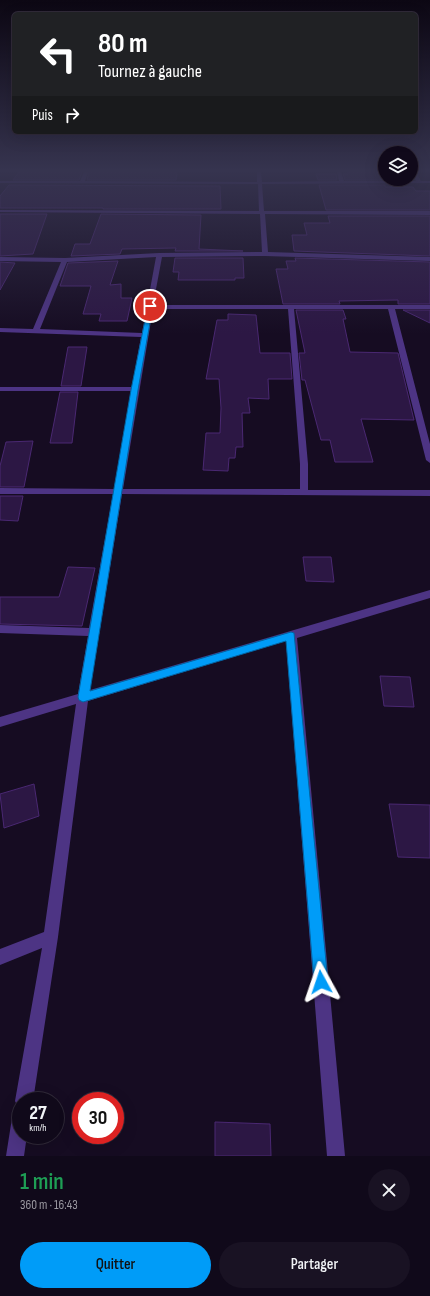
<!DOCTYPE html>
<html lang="fr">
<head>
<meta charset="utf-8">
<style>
	:root { --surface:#10091a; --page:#191223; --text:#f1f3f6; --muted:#9c9aa2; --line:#302a39; --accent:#009cf8 }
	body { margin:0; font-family:"Sofia Sans Condensed",sans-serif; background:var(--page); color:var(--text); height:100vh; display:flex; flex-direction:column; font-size:15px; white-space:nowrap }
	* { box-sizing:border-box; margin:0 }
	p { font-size:13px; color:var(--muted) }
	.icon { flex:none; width:22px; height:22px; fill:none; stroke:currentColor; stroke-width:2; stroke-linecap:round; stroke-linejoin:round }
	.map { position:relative; height:1156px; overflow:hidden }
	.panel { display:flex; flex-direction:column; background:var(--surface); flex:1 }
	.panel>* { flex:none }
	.hud { position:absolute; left:12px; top:12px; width:406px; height:122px; border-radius:6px; box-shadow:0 4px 16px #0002,0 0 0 1px var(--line); background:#202124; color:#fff; overflow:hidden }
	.fabs { position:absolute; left:378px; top:146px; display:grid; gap:8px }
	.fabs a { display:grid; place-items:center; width:40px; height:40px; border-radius:50%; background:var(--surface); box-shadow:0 4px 16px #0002,0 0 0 1px var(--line); font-size:20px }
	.speed { position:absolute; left:12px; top:1092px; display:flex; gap:8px; font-size:20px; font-weight:700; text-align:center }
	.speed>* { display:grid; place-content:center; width:52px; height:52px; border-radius:50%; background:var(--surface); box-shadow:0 4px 16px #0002,0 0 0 1px var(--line); line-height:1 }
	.speed small { font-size:10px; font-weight:400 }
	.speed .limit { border:6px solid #d22; background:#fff; color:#111 }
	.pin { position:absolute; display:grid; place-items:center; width:34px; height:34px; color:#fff; margin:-17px; border:2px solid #fff; border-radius:50%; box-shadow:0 1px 4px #0007 }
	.me { position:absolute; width:44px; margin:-22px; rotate:355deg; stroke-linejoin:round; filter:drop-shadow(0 0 3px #0008) }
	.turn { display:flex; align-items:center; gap:14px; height:84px; padding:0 20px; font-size:18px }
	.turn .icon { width:52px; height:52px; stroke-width:2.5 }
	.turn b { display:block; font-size:28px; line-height:34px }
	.then { display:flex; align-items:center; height:38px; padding:0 20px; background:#0003; gap:8px; font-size:15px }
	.round { display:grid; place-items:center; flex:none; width:42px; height:42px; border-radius:21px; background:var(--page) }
	.summary { display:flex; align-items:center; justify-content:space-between; height:68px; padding:0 20px }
	h1 { font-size:24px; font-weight:600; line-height:30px; color:#1e9e55 }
	.button { display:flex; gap:8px; margin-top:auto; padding:8px 20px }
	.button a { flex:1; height:46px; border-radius:24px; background:var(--accent); color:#111; font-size:16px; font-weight:600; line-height:46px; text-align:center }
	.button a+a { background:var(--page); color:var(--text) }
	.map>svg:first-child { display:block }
	.building { fill:#2c1744; stroke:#4a2872 }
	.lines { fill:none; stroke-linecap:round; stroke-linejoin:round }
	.minor { fill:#4d3484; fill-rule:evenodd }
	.route { fill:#009cf8; stroke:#0065a1 }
</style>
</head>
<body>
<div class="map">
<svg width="430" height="1156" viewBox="0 0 430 1156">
	<rect width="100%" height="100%" fill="#160c22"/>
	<g class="building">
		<path d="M19 172H82L79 180H13Z"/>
		<path d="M89 172H177L176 180H87Z"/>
		<path d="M347 172H385V180H345L343 174H348Z"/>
		<path d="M316 174H336L337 180H318Z"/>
		<path d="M9 185 220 186 221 209H103V208H0V196Z"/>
		<path d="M319 185H385V187H413L416 191H430V210H326Z"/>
		<path d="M0 214H47L33 254 0 256Z"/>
		<path d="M101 214 201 215 199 249 243 251H175L176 248 122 249 120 254 71 256 75 244H90Z"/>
		<path d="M328 216H430V256L294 251 292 235H307L304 223H330Z"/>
		<path d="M175 258H243L244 278H235V280H178L179 272H173Z"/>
		<path d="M295 258 430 262V304H398V300L339 301 340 304H283L276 269H288L286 261H296Z"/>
		<path d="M118 261 110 285 121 284V298H132L127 321H99L101 314H83L91 286H60L68 263Z"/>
		<path d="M0 262 15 263 0 290Z"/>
		<path d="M296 310H343L346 319H343L350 352 398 353 414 420 361 419 373 462H335L330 440H321L305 380H302L299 353H305Z"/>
		<path d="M403 310H430V323Z"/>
		<path d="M228 314 256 315 260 353H290L292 379H268L269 399 248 398 250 413H242L243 447H236L235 458H229L228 471 203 470 206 433H220L221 408 219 379H206L217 320H228Z"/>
		<path d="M68 347H87L81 386H61Z"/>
		<path d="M60 392H78L72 443H50Z"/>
		<path d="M33 441 24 487H0V466L6 442Z"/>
		<path d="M0 496H23L18 521 0 520Z"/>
		<path d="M303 557H331L334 582 306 581Z"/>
		<path d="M68 567 95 568 82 626 0 624V597H59Z"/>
		<path d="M380 676 410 677 414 707 384 706Z"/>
		<path d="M34 784 39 816 4 828 0 794Z"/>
		<path d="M389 804 430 805V858L398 857Z"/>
		<path d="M215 1122 270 1124 271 1156H215Z"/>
	</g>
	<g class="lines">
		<g class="minor">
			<path d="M84 172H88L85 181 257 182V172H261L262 182 339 181 337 172H341L344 181H416L412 172H416L421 181H430V183L262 184 264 211H430V215L265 214 268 252 430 257V261L265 256 162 257 153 305H430V309H395L430 444V463L426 460 388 309H294L308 464V490H430V496L122 494 90 690 430 590V598L297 638 345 1156H327L286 641 88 701 58 937 33 1101H21V1108L18 1107 15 1101 42 948 0 965V949L44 932 76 704 0 727V717L78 694 88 636 0 633V625L89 628 113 494H0V488L114 489 131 391H0V387H132L141 337 0 332V328L33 329 61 262 0 261V257L65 258 159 253 262 252 260 214 0 212V210L259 211 258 184 0 183V181H80ZM156 257 142 333 40 329 67 262ZM153 309H288L300 464V489H123Z"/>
			<path d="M21 1109V1135H27L24 1156H6L12 1118 15 1112Z"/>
		</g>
	</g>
	<linearGradient id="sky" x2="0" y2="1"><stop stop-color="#0c0713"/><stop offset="0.51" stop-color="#36344f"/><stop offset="1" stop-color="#36344f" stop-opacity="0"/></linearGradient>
	<rect width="430" height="334" fill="url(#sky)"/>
	<path class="route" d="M148 305 153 306 138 390 90 691 291 632 294 633 328 982 326 987 321 990 316 987 314 982 286 641 83 702 79 700 78 697 131 390Z"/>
</svg>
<div class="fabs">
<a><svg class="icon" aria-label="layers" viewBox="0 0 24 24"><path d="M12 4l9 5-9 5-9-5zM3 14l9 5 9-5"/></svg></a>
</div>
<div class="speed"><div>27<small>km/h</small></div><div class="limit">30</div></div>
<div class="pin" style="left:150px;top:306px;background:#d93025"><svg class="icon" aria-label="arrive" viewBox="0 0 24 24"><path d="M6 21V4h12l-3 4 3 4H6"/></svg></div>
<svg class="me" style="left:321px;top:982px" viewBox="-20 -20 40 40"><path d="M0-17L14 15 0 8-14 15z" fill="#009cf8" stroke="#fff" stroke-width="4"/></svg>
<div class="hud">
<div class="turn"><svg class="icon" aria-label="left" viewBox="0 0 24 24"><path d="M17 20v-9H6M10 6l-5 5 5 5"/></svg><div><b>80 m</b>Tournez à gauche</div></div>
<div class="then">Puis<svg class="icon" aria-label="right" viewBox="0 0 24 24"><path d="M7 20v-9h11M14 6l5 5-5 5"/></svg></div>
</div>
</div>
<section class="panel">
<div class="summary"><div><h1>1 min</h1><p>360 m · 16:43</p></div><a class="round"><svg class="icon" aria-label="close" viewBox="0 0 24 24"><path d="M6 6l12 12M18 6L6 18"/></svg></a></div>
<div class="button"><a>Quitter</a><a>Partager</a></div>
</section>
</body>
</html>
